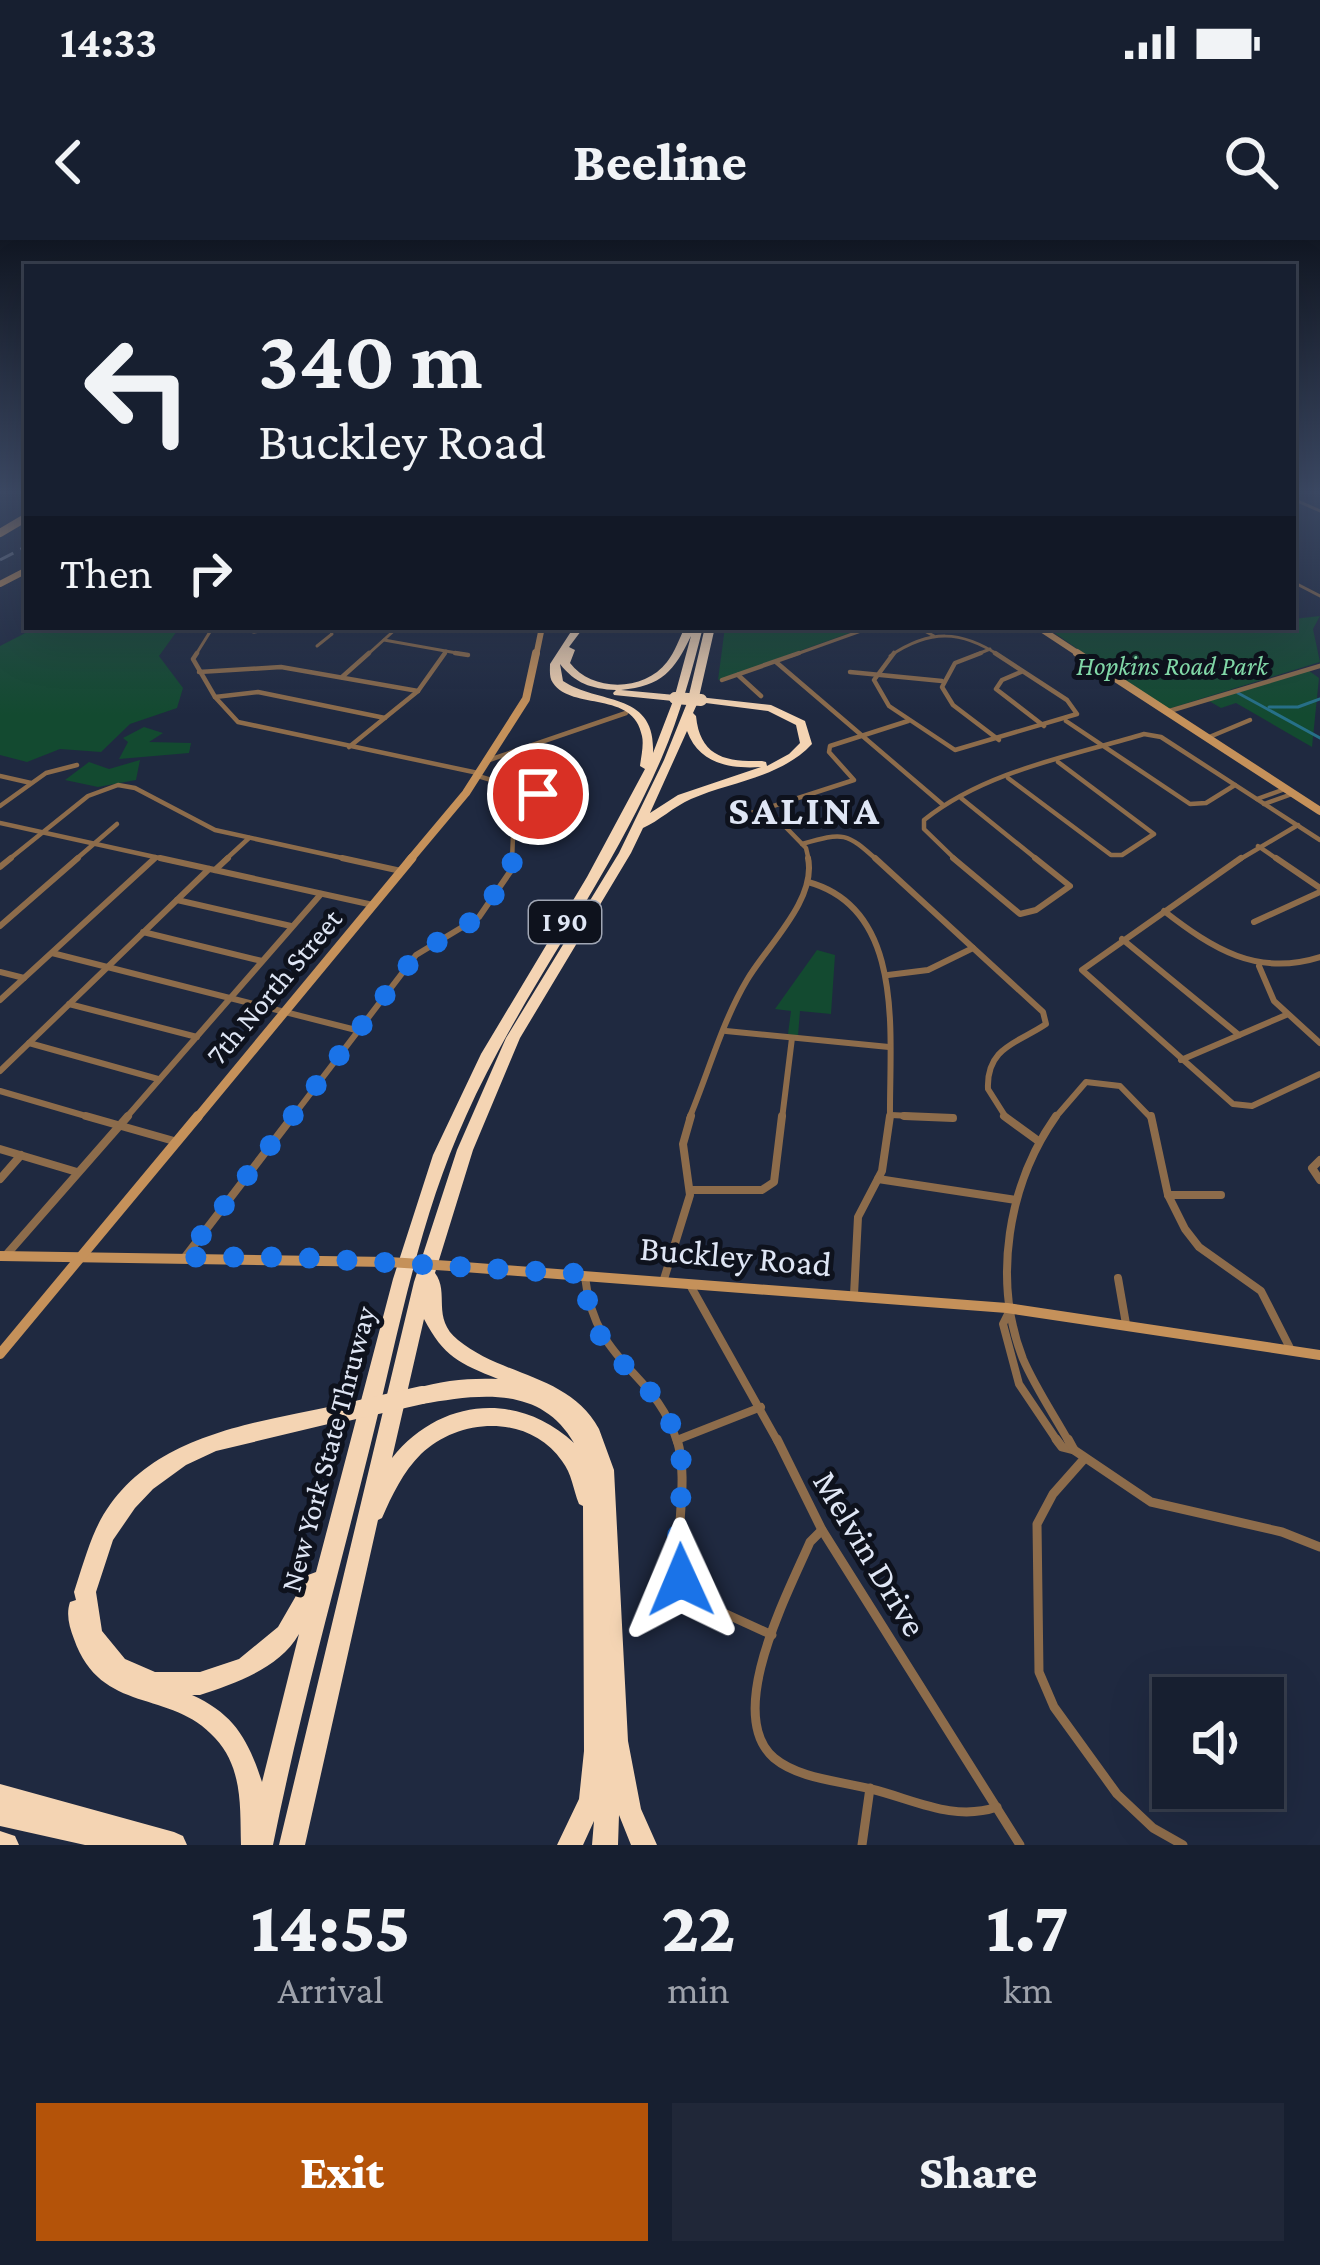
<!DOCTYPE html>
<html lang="en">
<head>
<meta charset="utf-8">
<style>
	:root { --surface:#171f30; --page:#202738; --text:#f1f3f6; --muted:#9ea2ab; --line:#363d4c; --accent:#b45309 }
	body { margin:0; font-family:"Crimson Pro",serif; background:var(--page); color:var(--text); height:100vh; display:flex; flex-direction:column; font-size:45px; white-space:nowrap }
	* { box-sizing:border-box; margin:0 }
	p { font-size:39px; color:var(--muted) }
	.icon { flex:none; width:66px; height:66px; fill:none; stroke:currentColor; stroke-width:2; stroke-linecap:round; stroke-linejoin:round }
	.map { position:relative; height:1605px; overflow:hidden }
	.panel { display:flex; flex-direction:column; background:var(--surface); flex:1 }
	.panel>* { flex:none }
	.hud { position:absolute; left:24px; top:24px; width:1272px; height:366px; border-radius:0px; box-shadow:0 12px 48px #0002,0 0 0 3px var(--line); background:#171f30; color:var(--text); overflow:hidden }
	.tools { position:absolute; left:1152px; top:1437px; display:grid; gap:24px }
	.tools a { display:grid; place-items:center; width:132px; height:132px; border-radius:0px; background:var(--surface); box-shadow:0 12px 48px #0002,0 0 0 3px var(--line); font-size:60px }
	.pin { position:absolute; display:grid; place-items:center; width:102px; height:102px; color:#fff; margin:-51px; border:6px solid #fff; border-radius:50%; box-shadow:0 3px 12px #0007 }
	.me { position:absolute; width:132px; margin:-66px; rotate:359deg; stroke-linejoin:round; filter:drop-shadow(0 0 9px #0008) }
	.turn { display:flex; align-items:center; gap:42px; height:252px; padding:0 36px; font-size:54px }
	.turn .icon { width:156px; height:156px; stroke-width:2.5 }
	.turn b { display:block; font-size:84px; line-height:102px }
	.then { display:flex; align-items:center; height:114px; padding:0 36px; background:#0003; gap:24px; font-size:45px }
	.eta { display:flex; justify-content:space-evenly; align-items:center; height:204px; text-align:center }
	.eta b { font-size:72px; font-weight:800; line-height:84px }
	.button { display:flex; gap:24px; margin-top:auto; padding:24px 36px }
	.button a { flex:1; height:138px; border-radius:0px; background:var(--accent); color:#fff; font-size:48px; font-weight:800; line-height:138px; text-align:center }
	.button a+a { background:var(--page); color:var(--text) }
	.status { display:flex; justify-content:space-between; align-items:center; height:84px; padding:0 60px; background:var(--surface); direction:ltr }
	.status svg { height:33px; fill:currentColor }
	header { display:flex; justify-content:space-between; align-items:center; height:156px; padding:0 36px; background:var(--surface); font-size:54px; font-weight:800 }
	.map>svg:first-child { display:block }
	.green { fill:#134a30 }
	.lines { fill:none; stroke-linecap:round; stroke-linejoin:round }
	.stream { stroke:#267088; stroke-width:3 }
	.street-far4 { stroke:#8d6c4b; stroke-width:3 }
	.street-far3 { stroke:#8d6c4b; stroke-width:4.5 }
	.street-far2 { stroke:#8d6c4b; stroke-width:6 }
	.street-far1 { stroke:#8d6c4b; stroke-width:8 }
	.street { stroke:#8d6c4b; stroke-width:9 }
	.secondary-far3 { stroke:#c5915a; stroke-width:6 }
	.secondary-far2 { stroke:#c5915a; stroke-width:8 }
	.secondary-far1 { stroke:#c5915a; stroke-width:9 }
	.secondary { stroke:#c5915a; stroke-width:10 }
	.primary { stroke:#f0ad64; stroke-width:8 }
	.highway { fill:#f4d4b3; fill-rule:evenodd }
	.rail { stroke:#767f92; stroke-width:3; stroke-dasharray:15 8; stroke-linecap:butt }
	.secondary-bridge { stroke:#c5915a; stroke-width:10 }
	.highway-bridge-far1 { stroke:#f4d4b3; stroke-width:12 }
	.highway-bridge { stroke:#f4d4b3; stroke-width:18 }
	.route { stroke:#1a73e8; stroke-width:21; stroke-dasharray:0 37.8 }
	.labels { text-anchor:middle; stroke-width:10; stroke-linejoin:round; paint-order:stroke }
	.far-park-label { font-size:27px; font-style:italic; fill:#84dcab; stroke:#0e121d }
	.shield { fill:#0e121d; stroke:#a0a6b4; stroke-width:3 }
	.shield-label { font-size:27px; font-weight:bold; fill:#dfe6f5 }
	.street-label { font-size:30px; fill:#dfe6f5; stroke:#0e121d }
	.near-street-label { font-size:36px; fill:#dfe6f5; stroke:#0e121d }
	.district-label { font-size:42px; font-weight:bold; letter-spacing:3px; fill:#dfe6f5; stroke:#0e121d }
</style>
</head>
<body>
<div class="status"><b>14:33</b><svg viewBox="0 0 49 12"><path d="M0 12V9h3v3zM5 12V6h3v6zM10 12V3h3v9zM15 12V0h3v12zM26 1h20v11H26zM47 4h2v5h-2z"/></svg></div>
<header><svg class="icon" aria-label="back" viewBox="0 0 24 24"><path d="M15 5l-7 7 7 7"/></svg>Beeline<svg class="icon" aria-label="search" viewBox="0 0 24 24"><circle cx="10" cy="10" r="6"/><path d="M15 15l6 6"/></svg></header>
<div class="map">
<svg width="1320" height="1605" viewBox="0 0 1320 1605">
	<rect width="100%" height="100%" fill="#1f2940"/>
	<g class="green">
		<path d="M1320 376 1313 389 1320 422 1165 470 1046 387H1293V379Z"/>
		<path d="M37 387 177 391 159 416 183 448 177 468 130 484 101 512 60 509 27 522 0 515V406Z"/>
		<path d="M725 387H867L718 440Z"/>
		<path d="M1308 430 1319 438 1312 507 1236 463 1221 468 1209 461Z"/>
		<path d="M144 487 163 493 149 502 191 503 189 513 119 519 128 502 123 498Z"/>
		<path d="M140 520 136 540 98 547 65 540 89 522 109 529Z"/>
		<path d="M817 710 835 715 831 774 800 771 798 796 788 794 791 771 775 769Z"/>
	</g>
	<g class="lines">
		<g class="stream">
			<path d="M1238 453 1320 498"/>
			<path d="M1269 467H1298L1320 459"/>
		</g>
		<g class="street-far4">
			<path d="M1293 259 1320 271"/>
			<path d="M1293 342 1320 356"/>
			<path d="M231 387 254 392 286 387"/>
			<path d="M917 387 934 396"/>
			<path d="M384 400 468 415"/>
			<path d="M317 406 332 394 329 387"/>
			<path d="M195 416 213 387"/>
			<path d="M366 416 398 387"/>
			<path d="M443 416 446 411"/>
			<path d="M791 416 872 387"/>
			<path d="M890 416C930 389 961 390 1000 416"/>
			<path d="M973 416 990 409"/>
		</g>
		<g class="street-far3">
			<path d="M197 413 193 419 215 457 238 482 478 533"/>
			<path d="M455 413 468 415"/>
			<path d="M894 413 874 440 889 466 955 510 1077 474 1067 460 995 413"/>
			<path d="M981 413 955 423 942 447 953 465 999 500"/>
			<path d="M776 422 942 564"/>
			<path d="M199 432 281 427 418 451"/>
			<path d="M850 432 942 441"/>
			<path d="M1021 432 1002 440 996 449 1044 486"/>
			<path d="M738 435 761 456"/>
			<path d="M342 437 369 413"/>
			<path d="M722 440 799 413"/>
			<path d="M215 457 258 452 385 478"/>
			<path d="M1166 472 1320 426"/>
			<path d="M1066 481 1190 564 1206 563 1235 545"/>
			<path d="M1207 498 1250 480"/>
			<path d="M349 507 418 451 445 413"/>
			<path d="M489 520 626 473"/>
			<path d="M0 536 31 543"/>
			<path d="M478 536 538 554 513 596 512 621"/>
			<path d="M1008 538 1111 615H1122L1154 594 1058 522"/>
			<path d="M961 558 1039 621"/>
			<path d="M1257 559 1285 549"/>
			<path d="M1264 564 1292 554"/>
			<path d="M0 566 46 533 77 525"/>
			<path d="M766 567 806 608 809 621"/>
			<path d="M739 577 854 540 829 512 830 506 908 481"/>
			<path d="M0 583 173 621"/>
			<path d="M802 604C844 592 846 592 878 621"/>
			<path d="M1258 606 1280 621"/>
			<path d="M7 621 88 556 118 545 135 548 215 590 356 621"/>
			<path d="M74 621 117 584"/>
			<path d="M152 621 155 618"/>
			<path d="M224 621 249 598"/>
			<path d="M957 621 924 589V580C985 531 1071 516 1144 494L1161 497 1320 600"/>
			<path d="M1237 621 1298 585"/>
		</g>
		<g class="street-far2">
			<path d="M160 618 373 665"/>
			<path d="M342 618 401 631"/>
			<path d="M875 618 1043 772 1046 784C1018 803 986 807 988 849L1007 879"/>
			<path d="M953 618 1020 674 1036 670 1070 646 1035 618"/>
			<path d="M1241 618 1082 730 1233 864 1252 866 1320 834"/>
			<path d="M1276 618 1320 648"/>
			<path d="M0 627 11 618"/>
			<path d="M215 630 228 618"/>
			<path d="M808 642C907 669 889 797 890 879"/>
			<path d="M177 660 291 686"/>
			<path d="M1164 671C1213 709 1257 737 1320 717"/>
			<path d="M1254 682 1320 652"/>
			<path d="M0 686 78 618"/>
			<path d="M143 692 262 721"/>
			<path d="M1122 699 1239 795"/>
			<path d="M52 713 356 790"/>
			<path d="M1259 726 1274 761 1320 803"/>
			<path d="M0 732 24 738"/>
			<path d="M888 735 928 730 973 708"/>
			<path d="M0 760 155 618"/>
			<path d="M69 764 197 797"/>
			<path d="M726 791 889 807"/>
			<path d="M29 803 158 839"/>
			<path d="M1181 820 1286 775"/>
			<path d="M0 831 209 629"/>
			<path d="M0 851 96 879"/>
			<path d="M891 875 953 878"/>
			<path d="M125 879 321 654"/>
			<path d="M291 879 416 715 479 677 512 629V618"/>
			<path d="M689 879C708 834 722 782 747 740 766 707 817 660 808 618"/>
			<path d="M782 879 792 798"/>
			<path d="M1054 879 1086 842 1120 846 1152 879"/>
		</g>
		<g class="street-far1">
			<path d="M86 876 174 901"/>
			<path d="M904 876 953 878"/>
			<path d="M1004 876 1037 900"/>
			<path d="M1056 876C1008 944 992 1040 1023 1119 1035 1147 1054 1175 1069 1202"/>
			<path d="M1151 876 1168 955 1185 989 1199 1007 1261 1051 1290 1108"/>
			<path d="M0 909 77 932"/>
			<path d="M1320 920 1312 928 1320 940"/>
			<path d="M0 939 21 915"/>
			<path d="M878 939 1016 960"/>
			<path d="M691 950H762L774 942 782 876"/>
			<path d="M1168 955H1221"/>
			<path d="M7 1014 128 876"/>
			<path d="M185 1017 293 876"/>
			<path d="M585 1037C595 1127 656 1130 677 1202"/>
			<path d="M1118 1038 1126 1084"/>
			<path d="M664 1039 690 955 683 904 691 876"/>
			<path d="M690 1045 778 1202"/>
			<path d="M854 1055 858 977 882 931 890 876"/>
			<path d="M1008 1074 1003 1084 1019 1144 1058 1202"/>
			<path d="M677 1200 761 1167"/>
		</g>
		<g class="street">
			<path d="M677 1199C690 1245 673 1293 681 1340L713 1368 772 1395"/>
			<path d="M777 1199 822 1290 1020 1605"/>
			<path d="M1056 1199 1062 1207 1074 1210 1151 1262 1282 1292 1320 1307"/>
			<path d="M1068 1199 1074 1210"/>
			<path d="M1084 1219 1053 1254 1037 1284 1039 1432 1054 1467 1117 1554 1153 1588 1183 1605"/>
			<path d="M822 1290 810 1302C789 1351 723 1474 774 1518 799 1539 841 1541 871 1549 913 1559 953 1582 997 1567"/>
			<path d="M862 1605 870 1548"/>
		</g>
		<g class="secondary-far3">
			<path d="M0 344 27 330"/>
			<path d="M1038 387 1082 416"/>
			<path d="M536 416 542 387"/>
		</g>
		<g class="secondary-far2">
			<path d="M1077 413 1320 571"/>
			<path d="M409 621 466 553 526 459 536 413"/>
		</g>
		<path class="secondary-far1" d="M196 879 412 618"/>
		<g class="secondary">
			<path d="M0 1016 389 1022"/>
			<path d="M451 1026 1007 1068 1320 1115"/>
			<path d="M0 1114 198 876"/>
		</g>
		<path class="primary" d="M0 293 27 277"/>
		<g class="highway">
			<path d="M574 387H584L569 407 575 410 570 423C592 452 644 452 667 422 675 412 679 399 685 387H703C692 431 680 475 662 517 608 643 522 751 466 876 418 981 398 1096 370 1207 337 1340 300 1471 273 1605H241C240 1567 243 1528 215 1498 171 1448 101 1476 74 1399 69 1386 66 1374 70 1362L76 1360 74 1352C81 1331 87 1309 96 1289 140 1196 249 1184 338 1165L345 1168 348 1174 345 1180 216 1211 186 1225 153 1249 135 1268 113 1300 96 1352 102 1391 125 1419 155 1432H200L239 1419 278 1387 308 1335 316 1332 393 1039 433 915 481 814 587 637 645 529 640 526C641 517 644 505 642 496 634 450 572 471 553 443 549 438 550 430 550 424ZM691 396 675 455 621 450C662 446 674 431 691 396ZM560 424C575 443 591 449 616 450L613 453 614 455 673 461 653 513C656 451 599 465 563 441ZM299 1394 262 1542C248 1499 234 1474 192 1455H200C235 1443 279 1429 299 1394Z"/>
			<path d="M705 387H715L699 457 771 465 805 481 812 504C780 538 732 541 691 559 673 567 659 581 643 588L631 613 520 798 473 910 435 1033C450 1053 431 1078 458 1100 503 1137 569 1134 599 1189L614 1230 628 1501 641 1569 657 1605H631L619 1575 618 1605H592L594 1581 583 1605H557L579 1559 584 1511 583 1266 579 1264C573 1249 572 1234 562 1221 529 1174 460 1177 421 1214 403 1232 392 1255 382 1278L378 1280 305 1605H279L414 1042 457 910 506 798 619 613 664 520 687 463ZM698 462 768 471 796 485 800 503 789 514 767 526 766 522 762 521C726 522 700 517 696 476L693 473ZM687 491C699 524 730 529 761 527L678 555 650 573ZM424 1079C444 1117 459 1123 498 1139 470 1138 442 1140 415 1149L412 1155 415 1161 422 1164C479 1154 541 1145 574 1203 518 1151 440 1158 392 1218Z"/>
			<path d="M0 1544 174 1592 183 1596 187 1605H85L0 1586Z"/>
			<path d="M0 1591 15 1596 19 1605H0Z"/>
		</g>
		<path class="rail" d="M0 320 27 306"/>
		<path class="secondary-bridge" d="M389 1022 451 1026"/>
		<path class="highway-bridge-far1" d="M675 458 701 460"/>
		<path class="highway-bridge" d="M338 1174 422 1155"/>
	</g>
	<linearGradient id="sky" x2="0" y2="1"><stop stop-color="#111723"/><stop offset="0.53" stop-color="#3c4964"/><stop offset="1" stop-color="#3c4964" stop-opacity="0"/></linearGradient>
	<rect width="1320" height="475" fill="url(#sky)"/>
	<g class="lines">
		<path class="route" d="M538 554 513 596 512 629 479 677 416 715 185 1017H291L585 1034C587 1124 646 1122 674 1191 694 1239 668 1292 681 1340"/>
	</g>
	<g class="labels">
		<g class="far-park-label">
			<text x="1172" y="435">Hopkins Road Park</text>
		</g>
		<rect class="shield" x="529" y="661" width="72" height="42" rx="9"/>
		<g class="shield-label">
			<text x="565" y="691">I 90</text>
		</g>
		<g class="street-label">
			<text transform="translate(274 747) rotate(-50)" y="10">7th North Street</text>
			<text transform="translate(328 1209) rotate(-75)" y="10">New York State Thruway</text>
		</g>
		<g class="near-street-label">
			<text transform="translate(736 1015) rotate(5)" y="13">Buckley Road</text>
			<text transform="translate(871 1313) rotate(59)" y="13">Melvin Drive</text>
		</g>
		<g class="district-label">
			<text x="805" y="584">SALINA</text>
		</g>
	</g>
</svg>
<div class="tools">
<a><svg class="icon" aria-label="sound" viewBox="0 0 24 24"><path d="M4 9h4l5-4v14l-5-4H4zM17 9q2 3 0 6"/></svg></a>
</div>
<div class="pin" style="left:538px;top:554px;background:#d93025"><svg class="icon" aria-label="arrive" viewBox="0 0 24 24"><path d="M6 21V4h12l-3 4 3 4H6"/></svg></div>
<svg class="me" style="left:681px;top:1340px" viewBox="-20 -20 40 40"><path d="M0-17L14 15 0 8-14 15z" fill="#1a73e8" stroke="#fff" stroke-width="4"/></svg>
<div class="hud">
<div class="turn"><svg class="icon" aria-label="left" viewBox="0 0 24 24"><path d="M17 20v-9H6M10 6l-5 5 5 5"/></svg><div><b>340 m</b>Buckley Road</div></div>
<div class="then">Then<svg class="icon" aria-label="right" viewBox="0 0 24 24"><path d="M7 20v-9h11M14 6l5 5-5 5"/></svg></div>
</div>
</div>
<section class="panel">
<div class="eta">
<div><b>14:55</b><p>Arrival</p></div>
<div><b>22</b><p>min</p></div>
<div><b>1.7</b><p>km</p></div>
</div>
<div class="button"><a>Exit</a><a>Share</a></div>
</section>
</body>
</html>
